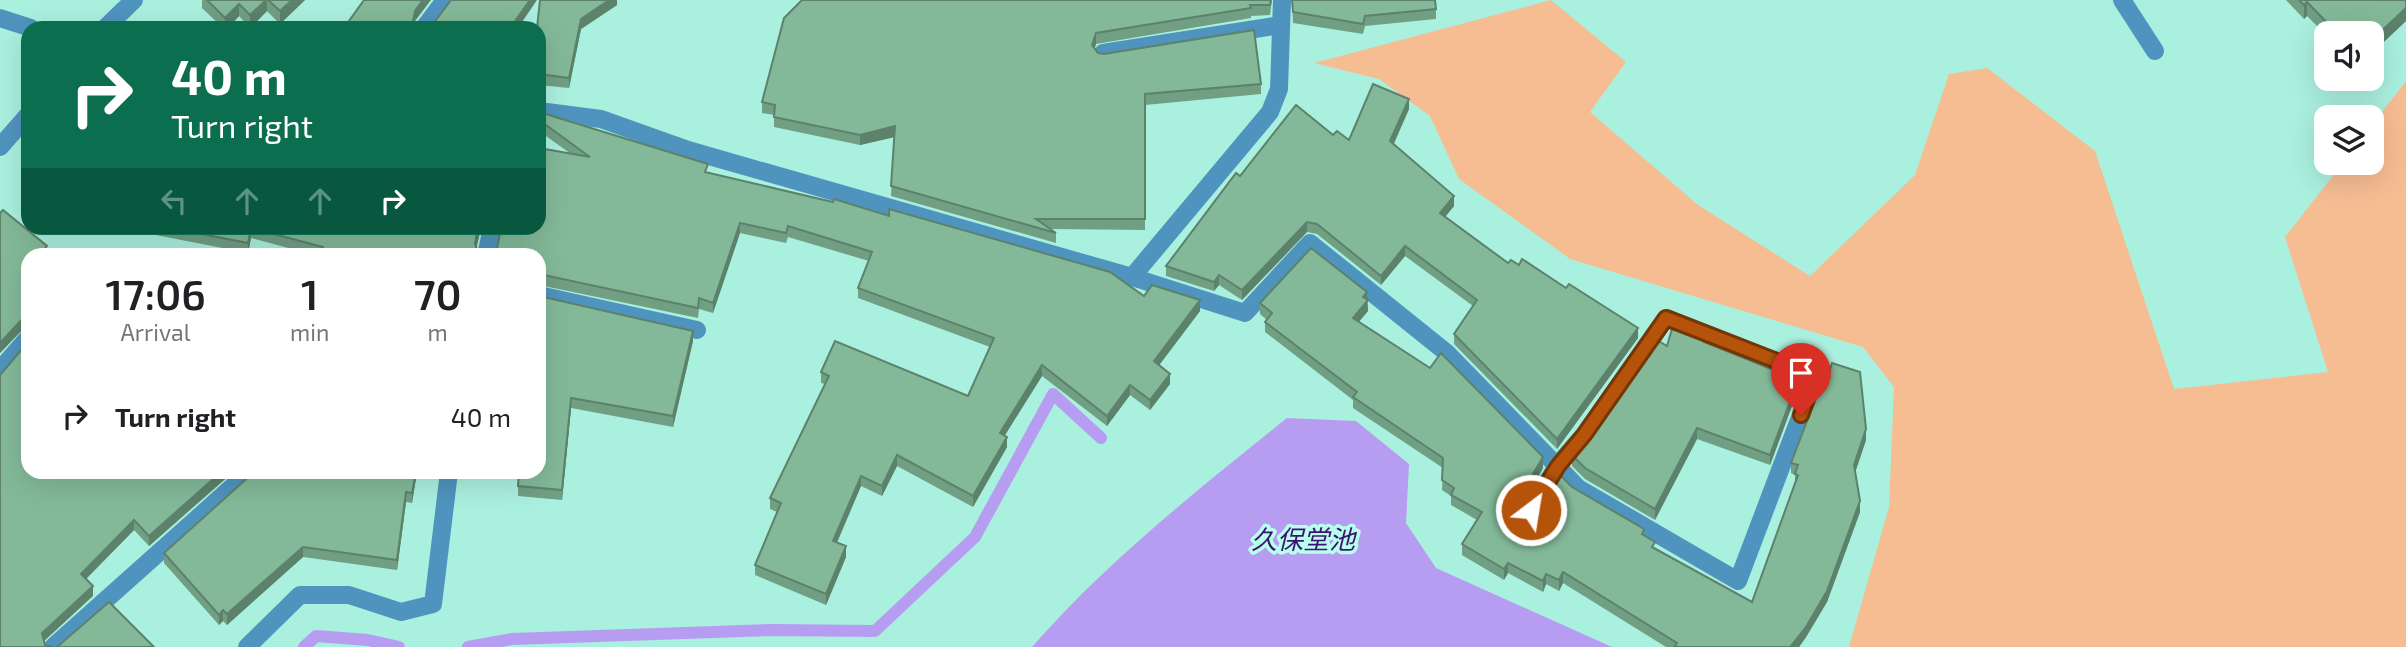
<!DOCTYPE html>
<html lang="en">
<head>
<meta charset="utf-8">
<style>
	:root { --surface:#fff; --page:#f2f2f2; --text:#202124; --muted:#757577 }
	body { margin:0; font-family:"Exo 2","Noto Sans JP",sans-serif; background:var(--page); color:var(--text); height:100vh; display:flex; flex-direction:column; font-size:26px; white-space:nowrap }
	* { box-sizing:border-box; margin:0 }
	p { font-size:23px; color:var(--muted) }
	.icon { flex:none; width:38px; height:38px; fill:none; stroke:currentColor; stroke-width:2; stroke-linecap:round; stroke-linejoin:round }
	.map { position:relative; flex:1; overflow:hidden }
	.panel { position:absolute; left:21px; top:248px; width:525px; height:231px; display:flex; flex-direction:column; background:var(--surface); border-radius:21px; box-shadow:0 7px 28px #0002 }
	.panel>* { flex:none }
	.hud { position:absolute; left:21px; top:21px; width:525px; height:214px; border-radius:21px; box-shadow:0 7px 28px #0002; background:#0b6e4f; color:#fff; overflow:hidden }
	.buttons { position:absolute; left:2314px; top:21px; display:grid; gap:14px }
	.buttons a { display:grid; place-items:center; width:70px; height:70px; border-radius:14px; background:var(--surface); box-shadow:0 7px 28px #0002; font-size:35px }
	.pin { position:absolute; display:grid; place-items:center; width:60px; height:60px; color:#fff; margin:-72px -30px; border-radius:50% 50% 50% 0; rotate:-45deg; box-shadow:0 0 7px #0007 }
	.pin .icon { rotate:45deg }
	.me { position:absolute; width:77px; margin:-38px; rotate:31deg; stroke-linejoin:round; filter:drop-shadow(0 0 5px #0008) }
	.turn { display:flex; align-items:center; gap:24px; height:147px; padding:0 35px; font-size:32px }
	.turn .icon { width:91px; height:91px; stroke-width:2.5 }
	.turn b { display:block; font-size:49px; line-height:60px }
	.lanes { display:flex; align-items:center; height:66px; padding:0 35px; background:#0003; justify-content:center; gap:35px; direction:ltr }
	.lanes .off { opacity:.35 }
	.eta { display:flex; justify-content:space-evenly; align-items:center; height:119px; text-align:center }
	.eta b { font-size:42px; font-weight:600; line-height:49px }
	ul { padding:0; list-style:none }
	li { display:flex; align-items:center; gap:21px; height:98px; padding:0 35px }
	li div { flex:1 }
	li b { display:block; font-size:26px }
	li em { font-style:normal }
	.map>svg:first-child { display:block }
	.green { fill:#f6bd93 }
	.water { fill:#b79df1 }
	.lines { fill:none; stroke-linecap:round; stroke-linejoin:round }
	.stream { stroke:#b79df1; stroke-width:12 }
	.service { stroke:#4f94bf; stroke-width:18 }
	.minor { stroke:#4f94bf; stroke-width:18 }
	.tertiary { stroke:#4f94bf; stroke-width:18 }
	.wall { fill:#719f84 }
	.shaded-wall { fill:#5c826b }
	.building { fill:#83b999; stroke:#5c826b; stroke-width:2 }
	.route-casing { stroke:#753606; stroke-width:18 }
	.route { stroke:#b45309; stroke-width:12 }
	.labels { text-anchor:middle; stroke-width:7; stroke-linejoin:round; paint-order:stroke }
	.water-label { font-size:26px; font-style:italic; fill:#3c126f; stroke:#b7feed }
</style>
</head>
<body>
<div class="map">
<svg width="2406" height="647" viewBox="0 0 2406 647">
	<rect width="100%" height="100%" fill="#aaf0df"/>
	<path class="green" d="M1551 0 1626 62 1590 112 1698 205 1810 276 1915 175 1949 74 1987 68 2095 151 2174 389 2328 372 2285 237 2343 163H2371V126L2406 81V647H1849L1889 507 1894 387 1863 347 1570 259 1459 179 1430 116 1379 79 1314 63Z"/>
	<path class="water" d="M1287 418 1356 421 1409 464 1406 523 1436 568 1612 647H1032C1107 561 1199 489 1287 418Z"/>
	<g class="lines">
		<g class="stream">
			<path d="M304 647 316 636 368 640 399 647"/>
			<path d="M468 647 512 639 771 630 875 631 975 537 1053 394 1101 438"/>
		</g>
		<path class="service" d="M2122 0 2155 51"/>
		<g class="minor">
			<path d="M424 28 445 0"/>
			<path d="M1103 53 1280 25"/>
			<path d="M539 111 601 119 688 150 1132 277 1245 313 1310 243 1447 353 1557 466 1531 510"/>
			<path d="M486 256 492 228"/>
			<path d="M1132 277 1270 112 1279 89 1282 0"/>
			<path d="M539 295 697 330"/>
			<path d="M1666 318 1805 372 1810 391 1738 581 1578 488 1557 466 1584 435Z"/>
			<path d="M0 370 28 338"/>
			<path d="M53 647 249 472"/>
			<path d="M247 647 300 595H349L401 612 433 604 449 472"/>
		</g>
		<g class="tertiary">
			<path d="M0 18 31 28"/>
			<path d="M105 28 134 0"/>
			<path d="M0 147 28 115"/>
		</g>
	</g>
	<g class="wall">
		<path d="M202 0H305L280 24 267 11 250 28 239 16 228 28H223L202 8Z"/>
		<path d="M617 0V5L581 29 569 88 539 85V28Z"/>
		<path d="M802 0H1272L1270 15 1251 16V18L1096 44 1095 48 1098 53 1261 84V94L1145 105V230L1050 229 1056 233V243L891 196 894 137 860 145 774 127V115L762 113V102Z"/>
		<path d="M1292 0 1436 9V19L1365 26 1363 34 1293 23Z"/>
		<path d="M2286 0H2406V21L2371 54V33H2326V35L2307 16 2304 19Z"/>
		<path d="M1409 109 1394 144 1454 206 1445 217 1508 263 1638 338 1557 449 1454 344V334L1473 306 1405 256 1381 285 1317 234 1307 232 1242 300 1219 285 1214 291 1166 276V266L1240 176 1333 135 1349 140Z"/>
		<path d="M539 112 708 173 1144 296 1200 311 1159 365 1170 384 1150 410 1130 395 1107 426 1042 376 1005 435 1007 447 973 507 897 466 882 496 861 486 837 543 846 557 826 605 755 575V565L777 512 770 509V498L825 384 821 383V372L968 396 990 347 858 298V288L869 261 788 237 786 243 740 233 713 313 699 309 698 318 539 285V256L497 249 571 154 539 131Z"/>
		<path d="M0 213 47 254 28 256V328H24L0 353Z"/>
		<path d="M120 228H481L476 248 478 254 485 256H318L251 238 248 253Z"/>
		<path d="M539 296 693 341 673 427 571 408 562 500 518 496V486Z"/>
		<path d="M1367 299 1368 311 1358 322 1543 468 1522 503 1525 509 1532 511 1572 487 1644 536 1655 549 1752 602 1795 485V475L1791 473V463L1866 440 1855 472 1860 512 1827 602 1806 637 1799 647H1666L1563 583 1559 591 1546 584 1543 592 1508 573 1504 580 1462 555V544L1477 520 1451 505V496L1442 490 1443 468 1353 408V400L1265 332V322L1267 320 1260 314V303Z"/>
		<path d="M28 342 233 472 149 546 134 530 86 579 93 596 0 647Z"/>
		<path d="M1705 342 1798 390 1770 465 1697 439 1655 520 1585 479 1572 466V455L1667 346Z"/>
		<path d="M417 472 412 503 406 502 397 570 303 557 227 625 223 621 219 625 164 563V553Z"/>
	</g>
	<g class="shaded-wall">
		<path d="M266 0H267V11L250 28V15Z"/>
		<path d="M292 0H305L280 24V11Z"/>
		<path d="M423 0H431L415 21 414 28 413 21 415 11Z"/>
		<path d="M530 0H537L518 28H510Z"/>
		<path d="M609 0H617V5L581 29 569 88V78L581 19Z"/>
		<path d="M2307 2V16L2304 19V5Z"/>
		<path d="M239 4V16L228 28H225V18Z"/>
		<path d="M2406 8V21L2371 54V41Z"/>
		<path d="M1096 33V44L1092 55V45Z"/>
		<path d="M1409 99V109L1390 151V141Z"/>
		<path d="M895 126V137L860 145V135Z"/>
		<path d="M1454 196V206L1440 223V213Z"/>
		<path d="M1307 222V232L1242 300V290Z"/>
		<path d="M740 223V233L713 313V303Z"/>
		<path d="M251 228V238L248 253V243Z"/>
		<path d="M478 228H481L475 254V243Z"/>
		<path d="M1405 246V256L1381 285V276Z"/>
		<path d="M1219 275V285L1214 291V282Z"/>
		<path d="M1367 292 1368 311 1353 329V318L1363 297Z"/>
		<path d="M1200 300V311L1154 372V361Z"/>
		<path d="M24 317V328L0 353V343Z"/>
		<path d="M1638 328V338L1557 449V439Z"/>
		<path d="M693 331V341L673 427V416Z"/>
		<path d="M1042 365V376L1000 443V433Z"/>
		<path d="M1170 374V384L1150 410V400Z"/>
		<path d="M1798 380V390L1770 465V455Z"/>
		<path d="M1130 385V395L1107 426V416Z"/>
		<path d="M571 398V408L562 500V490Z"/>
		<path d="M1697 428V439L1655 520V509Z"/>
		<path d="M1866 429V440L1854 476V465Z"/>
		<path d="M1007 437V447L973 507V496Z"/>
		<path d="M897 455V466L882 496V486Z"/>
		<path d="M1543 457V468L1521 505 1520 500 1521 494Z"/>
		<path d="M221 472H233L149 546V536Z"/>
		<path d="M416 472H417L412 503V493Z"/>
		<path d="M861 476V486L833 551V541Z"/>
		<path d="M406 492V502L397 570V560Z"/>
		<path d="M1860 501V512L1827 602 1806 637 1799 647H1790Z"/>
		<path d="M134 520V530L81 584V574Z"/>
		<path d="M846 546V557L826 605V594Z"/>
		<path d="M303 547V557L227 625V614Z"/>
		<path d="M1508 563V573L1504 580V569Z"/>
		<path d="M1563 572V583L1559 591V580Z"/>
		<path d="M1546 574V584L1543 592V581Z"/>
		<path d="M93 586V596L42 643V633Z"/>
		<path d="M223 610V621L219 625V615Z"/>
	</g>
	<g class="building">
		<path d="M207 0H266L250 15 239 4 225 18Z"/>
		<path d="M268 0H292L280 11Z"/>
		<path d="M364 0H423L415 11 413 21 421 28H396L388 23 384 28H344Z"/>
		<path d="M451 0H530L510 28H424L433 24Z"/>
		<path d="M540 0H609L581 19 569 78 539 74V28H537Z"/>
		<path d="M802 0H1271L1270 5H1250L1251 8 1096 33 1092 45 1098 53 1104 54 1254 30 1261 84 1145 94V219H1036L1056 233 891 186 895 126 860 135 774 117 775 105 762 102 784 18Z"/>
		<path d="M1292 0H1435L1436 9 1365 16 1363 24 1293 12Z"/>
		<path d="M2299 0H2406V8L2371 41V33H2337L2307 2 2304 5Z"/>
		<path d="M1373 84 1409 99 1390 141 1454 196 1440 213 1508 263 1511 260 1519 265 1522 259 1566 288 1569 284 1638 328 1557 439 1454 334 1477 300 1405 246 1381 276 1317 224 1307 222 1242 290 1219 275 1214 282 1166 266 1236 173 1240 176 1296 105 1333 135 1337 131 1349 140Z"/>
		<path d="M539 112 708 164 705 172 833 202 834 199 889 216V209L1110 272 1144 296 1152 285 1200 300 1154 361 1170 374 1150 400 1130 385 1107 416 1042 365 1000 433 1007 437 973 496 897 455 882 486 861 476 833 541 846 546 826 594 755 565 781 503 770 498 829 376 821 372 835 341 968 396 994 338 858 288 872 252 788 226 786 233 740 223 713 303 699 298 698 308 539 274V256H490L497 249 501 228H539V148L590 157 539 120Z"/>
		<path d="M3 210 47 246 43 251 48 256H28V318L24 317 0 343V213Z"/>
		<path d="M171 228H478L475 243 478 254 485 256H322L323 247 251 228 248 243Z"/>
		<path d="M1311 248 1367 292 1363 297 1368 300 1353 318 1430 368 1441 353 1543 457 1521 494 1520 500 1525 509 1532 511 1540 506 1559 474 1572 487 1644 529 1642 534 1655 542 1652 547 1752 602 1798 475 1795 474 1798 465 1791 463 1820 387 1824 389 1832 363 1860 372 1866 429 1854 465 1860 501 1827 591 1806 627 1790 647H1674L1677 643 1563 572 1559 580 1546 574 1543 581 1508 563 1504 569 1462 544 1482 512 1451 495 1454 488 1442 480 1443 458 1353 397 1357 392 1265 322 1272 313 1260 303Z"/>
		<path d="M539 296 693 331 673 416 571 398 562 490 518 486 519 472H539Z"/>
		<path d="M1672 329 1705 339 1704 342 1798 380 1770 455 1697 428 1655 509 1585 468 1572 455 1593 431 1657 340 1667 346Z"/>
		<path d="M28 342V472H221L149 536 134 520 81 574 93 586 42 633 45 645 54 647H0V375Z"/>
		<path d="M254 472H416L412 493 406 492 397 560 303 547 227 614 223 610 219 615 164 553Z"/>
		<path d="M109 602 154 647H57Z"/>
	</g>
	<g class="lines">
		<g class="route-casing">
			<path id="route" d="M1531 510 1558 466 1584 435 1666 318 1805 372 1810 391 1801 415"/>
		</g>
		<use href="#route" class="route"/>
	</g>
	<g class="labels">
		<g class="water-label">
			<text x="1303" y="549">久保堂池</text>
		</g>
	</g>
</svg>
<div class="buttons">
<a><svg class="icon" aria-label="sound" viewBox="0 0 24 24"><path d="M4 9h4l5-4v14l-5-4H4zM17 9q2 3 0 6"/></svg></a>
<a><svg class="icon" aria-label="layers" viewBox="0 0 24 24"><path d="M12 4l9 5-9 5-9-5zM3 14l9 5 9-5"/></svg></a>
</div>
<div class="pin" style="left:1801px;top:415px;background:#d93025"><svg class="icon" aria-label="arrive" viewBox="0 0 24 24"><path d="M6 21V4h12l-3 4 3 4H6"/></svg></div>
<svg class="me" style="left:1531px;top:510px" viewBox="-20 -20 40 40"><circle r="17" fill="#b45309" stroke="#fff" stroke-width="3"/><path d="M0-11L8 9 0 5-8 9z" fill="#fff"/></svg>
<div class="hud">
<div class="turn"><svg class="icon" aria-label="right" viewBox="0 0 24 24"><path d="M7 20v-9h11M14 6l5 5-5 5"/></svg><div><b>40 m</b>Turn right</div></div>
<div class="lanes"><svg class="icon off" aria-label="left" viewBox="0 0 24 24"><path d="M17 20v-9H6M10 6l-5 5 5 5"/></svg><svg class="icon off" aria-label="ahead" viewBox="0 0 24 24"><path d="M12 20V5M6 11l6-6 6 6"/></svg><svg class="icon off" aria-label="ahead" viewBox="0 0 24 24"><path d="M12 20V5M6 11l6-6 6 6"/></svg><svg class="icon" aria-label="right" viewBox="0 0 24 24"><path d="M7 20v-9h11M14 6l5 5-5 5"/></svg></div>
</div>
<section class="panel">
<div class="eta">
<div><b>17:06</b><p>Arrival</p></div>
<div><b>1</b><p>min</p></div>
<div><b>70</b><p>m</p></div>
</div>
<ul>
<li><svg class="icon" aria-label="right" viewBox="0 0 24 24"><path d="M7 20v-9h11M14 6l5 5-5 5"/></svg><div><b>Turn right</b></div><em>40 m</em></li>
</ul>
</section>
</div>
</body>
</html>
